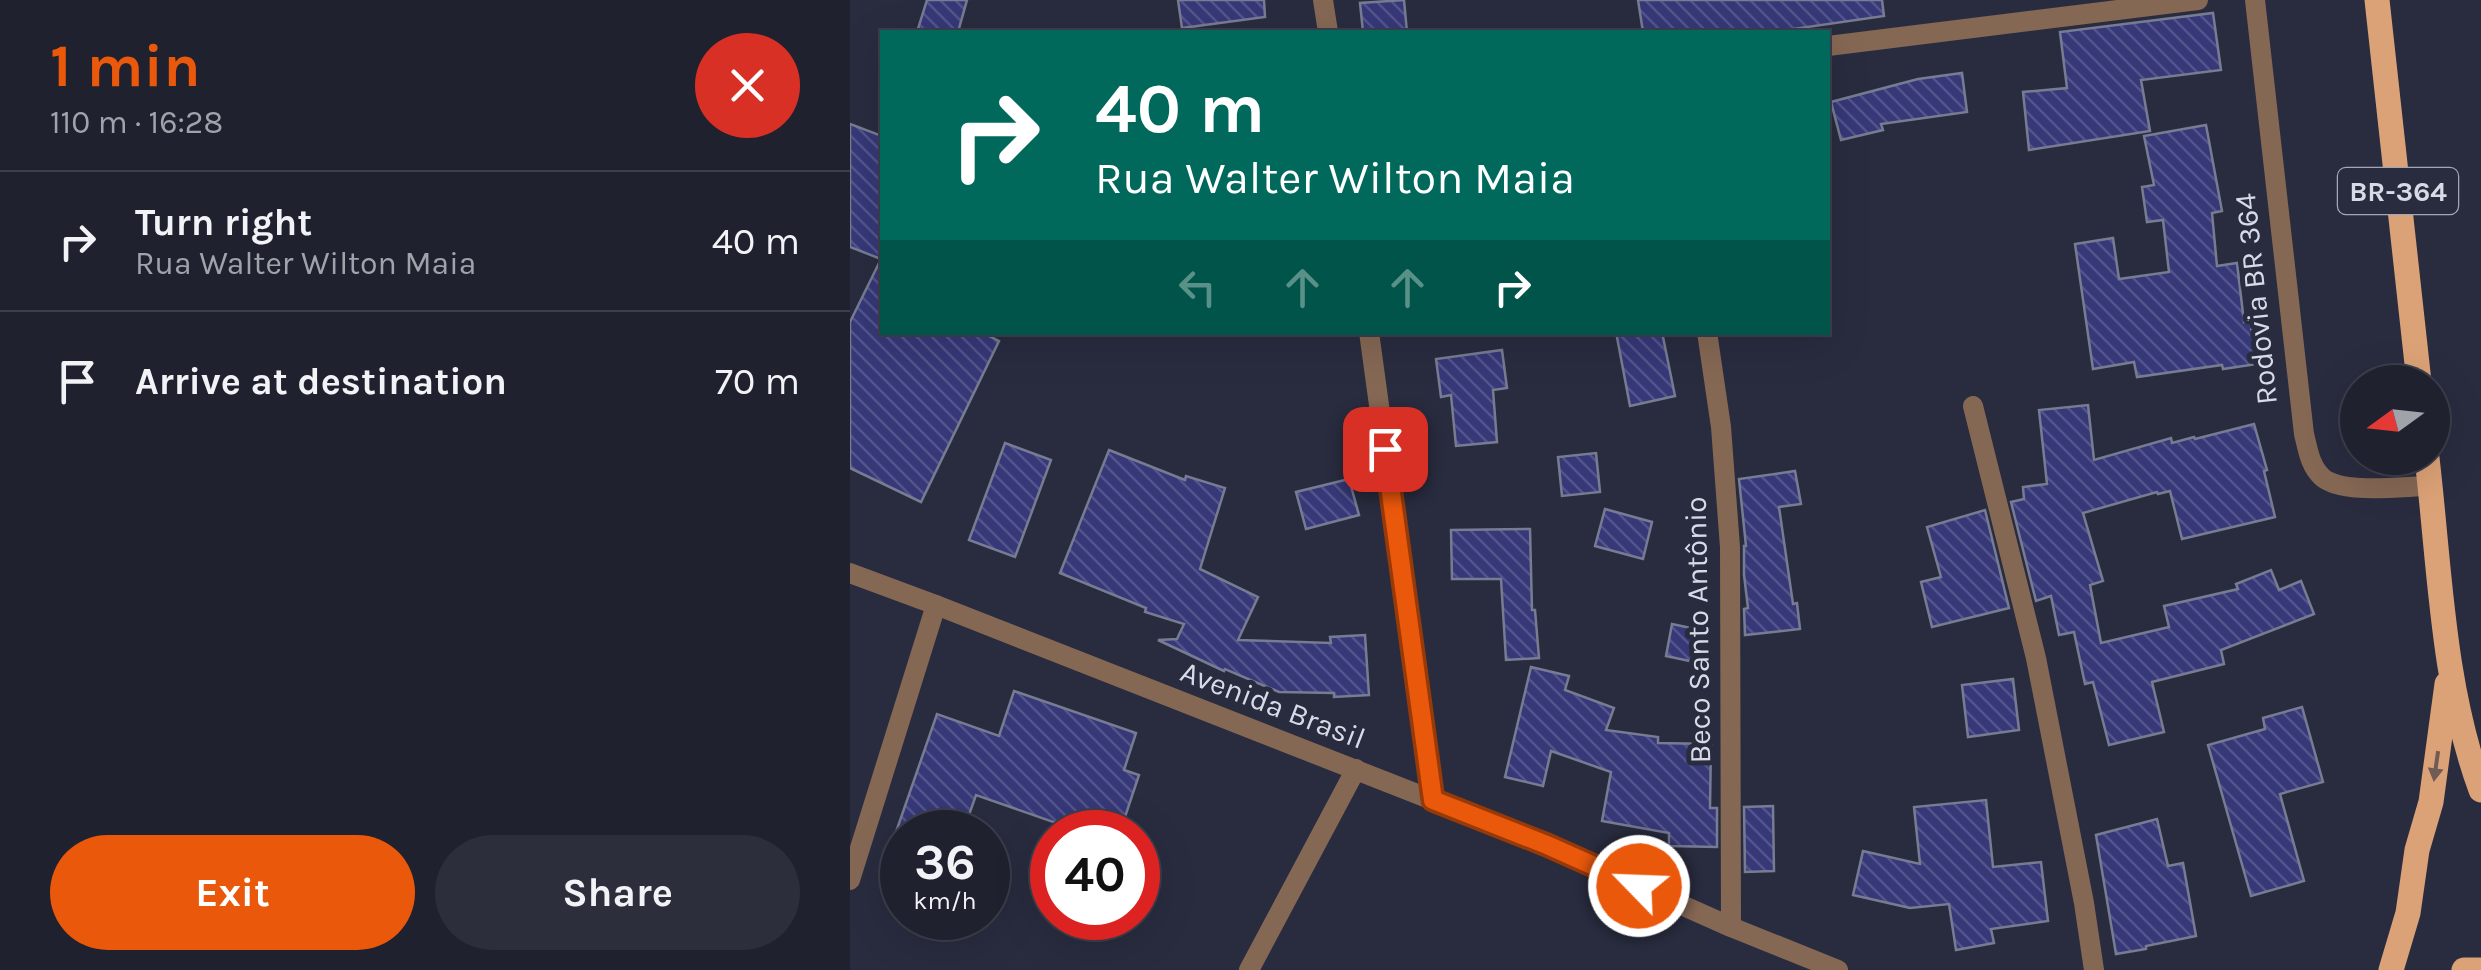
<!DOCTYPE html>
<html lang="en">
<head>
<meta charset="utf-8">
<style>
	:root { --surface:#1f212f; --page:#2c2e3b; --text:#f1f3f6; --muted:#a1a3aa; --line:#3c3e4b; --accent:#ea580c }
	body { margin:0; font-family:Karla,sans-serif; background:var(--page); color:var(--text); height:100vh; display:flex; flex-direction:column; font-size:38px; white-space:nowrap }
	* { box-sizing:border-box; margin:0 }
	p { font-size:32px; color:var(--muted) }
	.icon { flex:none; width:55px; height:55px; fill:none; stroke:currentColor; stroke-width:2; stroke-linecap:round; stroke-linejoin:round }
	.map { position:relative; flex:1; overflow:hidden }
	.side { display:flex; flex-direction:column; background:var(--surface); width:850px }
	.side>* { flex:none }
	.hud { position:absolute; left:30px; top:30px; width:950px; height:305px; border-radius:0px; box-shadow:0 10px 40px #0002,0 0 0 2px var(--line); background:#00695c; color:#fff; overflow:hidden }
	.needle { width:65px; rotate:255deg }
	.controls { position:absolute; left:1490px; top:365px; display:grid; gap:20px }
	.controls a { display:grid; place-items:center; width:110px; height:110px; border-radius:50%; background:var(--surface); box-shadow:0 10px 40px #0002,0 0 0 2px var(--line); font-size:50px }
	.speed { position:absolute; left:30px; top:810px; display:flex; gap:20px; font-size:50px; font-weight:700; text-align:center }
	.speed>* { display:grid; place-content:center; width:130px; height:130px; border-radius:50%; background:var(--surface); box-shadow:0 10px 40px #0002,0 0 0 2px var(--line); line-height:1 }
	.speed small { font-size:25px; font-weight:400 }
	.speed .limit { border:15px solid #d22; background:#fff; color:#111 }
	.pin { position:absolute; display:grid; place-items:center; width:85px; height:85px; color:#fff; margin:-42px; border-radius:20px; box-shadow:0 5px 15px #0006 }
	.me { position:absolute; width:110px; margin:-55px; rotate:294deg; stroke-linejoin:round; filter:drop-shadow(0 0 8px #0008) }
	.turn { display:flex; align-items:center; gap:35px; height:210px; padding:0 50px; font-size:45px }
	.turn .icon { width:130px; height:130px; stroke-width:2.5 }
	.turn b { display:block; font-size:70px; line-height:85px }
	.lanes { display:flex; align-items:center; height:95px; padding:0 50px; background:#0003; justify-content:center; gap:50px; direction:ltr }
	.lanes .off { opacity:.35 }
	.round { display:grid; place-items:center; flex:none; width:105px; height:105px; border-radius:52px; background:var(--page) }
	.headline { display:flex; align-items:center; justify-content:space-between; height:170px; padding:0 50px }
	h1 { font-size:60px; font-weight:700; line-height:75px; color:var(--accent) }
	.primary-button { display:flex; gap:20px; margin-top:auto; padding:20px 50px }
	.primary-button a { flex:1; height:115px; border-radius:60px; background:var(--accent); color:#fff; font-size:40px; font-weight:700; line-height:115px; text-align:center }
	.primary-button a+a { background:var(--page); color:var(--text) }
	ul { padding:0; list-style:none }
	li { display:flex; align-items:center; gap:30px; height:140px; padding:0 50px; border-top:2px solid var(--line) }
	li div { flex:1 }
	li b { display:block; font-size:38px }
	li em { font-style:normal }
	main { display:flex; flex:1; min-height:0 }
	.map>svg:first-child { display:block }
	.building { fill:url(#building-back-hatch); stroke:#787c92; stroke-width:2.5 }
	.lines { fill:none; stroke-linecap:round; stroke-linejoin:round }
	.minor { stroke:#856854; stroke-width:20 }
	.tertiary { stroke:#856854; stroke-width:20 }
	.primary { stroke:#dca277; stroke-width:25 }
	.oneway { fill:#715b55 }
	.route-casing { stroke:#983908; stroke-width:25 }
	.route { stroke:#ea580c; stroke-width:18 }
	.labels { text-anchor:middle; stroke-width:10; stroke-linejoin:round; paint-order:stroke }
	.shield { fill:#292c3f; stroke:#a4a6b5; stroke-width:2.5 }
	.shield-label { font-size:28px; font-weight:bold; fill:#d8dbe7 }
	.street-label { font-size:30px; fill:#d8dbe7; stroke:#292c3f }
</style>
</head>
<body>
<main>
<section class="side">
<div class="headline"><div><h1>1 min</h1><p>110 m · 16:28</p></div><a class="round" style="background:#d93025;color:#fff"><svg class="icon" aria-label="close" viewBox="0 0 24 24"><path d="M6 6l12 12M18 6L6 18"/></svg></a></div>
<ul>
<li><svg class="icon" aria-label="right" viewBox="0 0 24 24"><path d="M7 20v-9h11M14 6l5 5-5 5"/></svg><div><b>Turn right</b><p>Rua Walter Wilton Maia</p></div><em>40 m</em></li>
<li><svg class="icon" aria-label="arrive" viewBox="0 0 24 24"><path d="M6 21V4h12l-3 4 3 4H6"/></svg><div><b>Arrive at destination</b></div><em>70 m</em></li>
</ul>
<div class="primary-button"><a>Exit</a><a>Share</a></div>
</section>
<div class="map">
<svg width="1631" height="970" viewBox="0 0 1631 970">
	<defs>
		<pattern id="building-back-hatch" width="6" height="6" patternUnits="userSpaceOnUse" patternTransform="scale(2.5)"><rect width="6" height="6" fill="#363878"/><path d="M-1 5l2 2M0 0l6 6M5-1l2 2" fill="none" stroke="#52548b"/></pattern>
	</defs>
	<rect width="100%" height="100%" fill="#292c3f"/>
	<g class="building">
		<path d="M77 0H117L108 32H67Z"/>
		<path d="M328 0H414L415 17 332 28Z"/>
		<path d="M554 0 557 32H513L510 3Z"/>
		<path d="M788 0H1032L1034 16 922 32H793Z"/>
		<path d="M1363 13 1371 70 1291 80 1300 131 1179 150 1173 92 1217 88 1210 32Z"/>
		<path d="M1112 73 1117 112 1031 124 1033 130 991 140 981 102 1068 79Z"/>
		<path d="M0 124 32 136V332H131L149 341 71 502 0 468V322L31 259 0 247Z"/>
		<path d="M1356 125 1372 211 1362 213 1367 266 1387 263 1394 322 1400 321 1407 364 1373 369 1372 365 1287 377 1284 362 1243 369 1225 244 1263 238 1269 279 1319 272 1313 220 1297 222 1292 187 1304 185 1294 136Z"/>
		<path d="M766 332H812L825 396 780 406Z"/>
		<path d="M652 350 657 388 643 390 647 442 606 446 601 395 591 397 586 359Z"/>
		<path d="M1238 405 1244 460 1321 438 1322 443 1344 437 1345 439 1404 424 1417 470 1414 471 1425 517 1332 539 1320 491 1308 494 1307 492 1233 513 1253 581 1240 585 1251 643 1319 627 1314 606 1388 589 1386 584 1421 570 1429 590 1451 581 1464 614 1371 650 1374 664 1302 682 1314 732 1259 745 1243 682 1235 684 1224 632 1209 635 1201 596 1186 601 1161 502 1174 499 1173 487 1197 484 1189 410Z"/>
		<path d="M155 443 201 460 165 557 119 540Z"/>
		<path d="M259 450 335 480 336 476 375 488 350 569 408 597 388 640 481 643 480 637 515 635 519 695 484 697V693L429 692 375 669 374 671 308 640 327 639 334 624 295 612 296 608 210 573Z"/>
		<path d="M746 453 750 492 712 496 708 457Z"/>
		<path d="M945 471 951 504 929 507 943 604 947 603 950 629 895 635 894 609 898 608 894 575V546H896L889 479Z"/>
		<path d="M499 479 509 515 456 529 446 492Z"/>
		<path d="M755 509 802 522 793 559 745 546Z"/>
		<path d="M1135 510 1159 608 1082 627 1071 582 1091 577 1077 527Z"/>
		<path d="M680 529 682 610H685L689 658 656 660 651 579H602L601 530Z"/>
		<path d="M822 624 855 631 849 663 816 656Z"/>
		<path d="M681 667 719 676 715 690 764 708 756 730 808 737V743L861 744 860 808H867V847L819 846V833L752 821 761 772 701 751 693 786 655 777Z"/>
		<path d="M1163 679 1169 730 1118 737 1112 685Z"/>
		<path d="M164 691 286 733 274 770 289 775 270 832H232L126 795 113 832H46L87 714 149 736Z"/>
		<path d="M1452 707 1473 782 1430 794 1454 881 1401 896 1358 745 1415 729 1413 718Z"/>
		<path d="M1136 800 1143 867 1191 862 1198 921 1141 929 1144 943 1106 950 1099 904 1060 908 1003 895 1013 851 1070 864 1064 807Z"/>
		<path d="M923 806 924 871 895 872 894 807Z"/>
		<path d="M1307 819 1318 866 1333 863 1346 936 1296 946V949L1266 954 1246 835Z"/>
	</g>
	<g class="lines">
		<g class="minor">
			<path d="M473 0 478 32"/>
			<path d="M1405 0 1454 434C1458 450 1460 466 1472 477 1492 495 1554 486 1580 486"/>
			<path d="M978 46 1348 0"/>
			<path d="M519 332 583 800"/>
			<path d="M857 332 871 427 880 547 881 927"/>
			<path d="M1123 406 1186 658 1234 903 1244 970"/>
			<path d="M0 880 86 605"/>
			<path d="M399 970 506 769"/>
		</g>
		<path class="tertiary" d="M0 573 86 605 697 845 881 927 988 970"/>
		<g class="primary">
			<path d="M1527 0 1569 382"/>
			<path d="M1577 458C1590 569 1592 684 1631 790"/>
			<path d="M1541 970 1558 913 1567 850 1581 802 1597 684"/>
			<path d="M1614 970H1631"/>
		</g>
	</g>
	<defs><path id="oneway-solid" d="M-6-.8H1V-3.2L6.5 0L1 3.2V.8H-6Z" transform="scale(2.5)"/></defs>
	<use class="oneway" href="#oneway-solid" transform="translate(1586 766) rotate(98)"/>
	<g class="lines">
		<g class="route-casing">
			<path id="route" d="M535 449 583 800 697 845 789 886"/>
		</g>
		<use href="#route" class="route"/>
	</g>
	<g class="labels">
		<rect class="shield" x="1488" y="168" width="120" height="46" rx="8"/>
		<g class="shield-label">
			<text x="1548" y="201">BR-364</text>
		</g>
		<g class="street-label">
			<text transform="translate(1406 299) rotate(-96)" y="10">Rodovia BR 364</text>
			<text transform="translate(848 630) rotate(-91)" y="10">Beco Santo Antônio</text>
			<text transform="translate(423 705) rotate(21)" y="10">Avenida Brasil</text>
		</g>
	</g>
</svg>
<div class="controls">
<a><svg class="needle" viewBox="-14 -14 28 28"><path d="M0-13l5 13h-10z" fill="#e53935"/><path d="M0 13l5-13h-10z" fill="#a1a3aa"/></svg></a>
</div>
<div class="speed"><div>36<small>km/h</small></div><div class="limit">40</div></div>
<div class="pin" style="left:535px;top:449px;background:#d93025"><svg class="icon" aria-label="arrive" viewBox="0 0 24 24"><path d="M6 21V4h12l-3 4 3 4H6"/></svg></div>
<svg class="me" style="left:789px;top:886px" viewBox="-20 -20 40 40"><circle r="17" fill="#ea580c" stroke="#fff" stroke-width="3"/><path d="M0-11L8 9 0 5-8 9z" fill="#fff"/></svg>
<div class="hud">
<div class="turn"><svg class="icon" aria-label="right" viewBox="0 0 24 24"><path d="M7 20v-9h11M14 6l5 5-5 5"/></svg><div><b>40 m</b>Rua Walter Wilton Maia</div></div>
<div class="lanes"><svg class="icon off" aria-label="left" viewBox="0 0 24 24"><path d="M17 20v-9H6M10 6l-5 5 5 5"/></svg><svg class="icon off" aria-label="ahead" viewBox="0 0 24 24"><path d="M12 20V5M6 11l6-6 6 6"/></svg><svg class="icon off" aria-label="ahead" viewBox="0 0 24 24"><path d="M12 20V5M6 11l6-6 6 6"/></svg><svg class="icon" aria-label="right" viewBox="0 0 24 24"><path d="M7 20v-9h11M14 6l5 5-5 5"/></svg></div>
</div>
</div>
</main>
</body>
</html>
